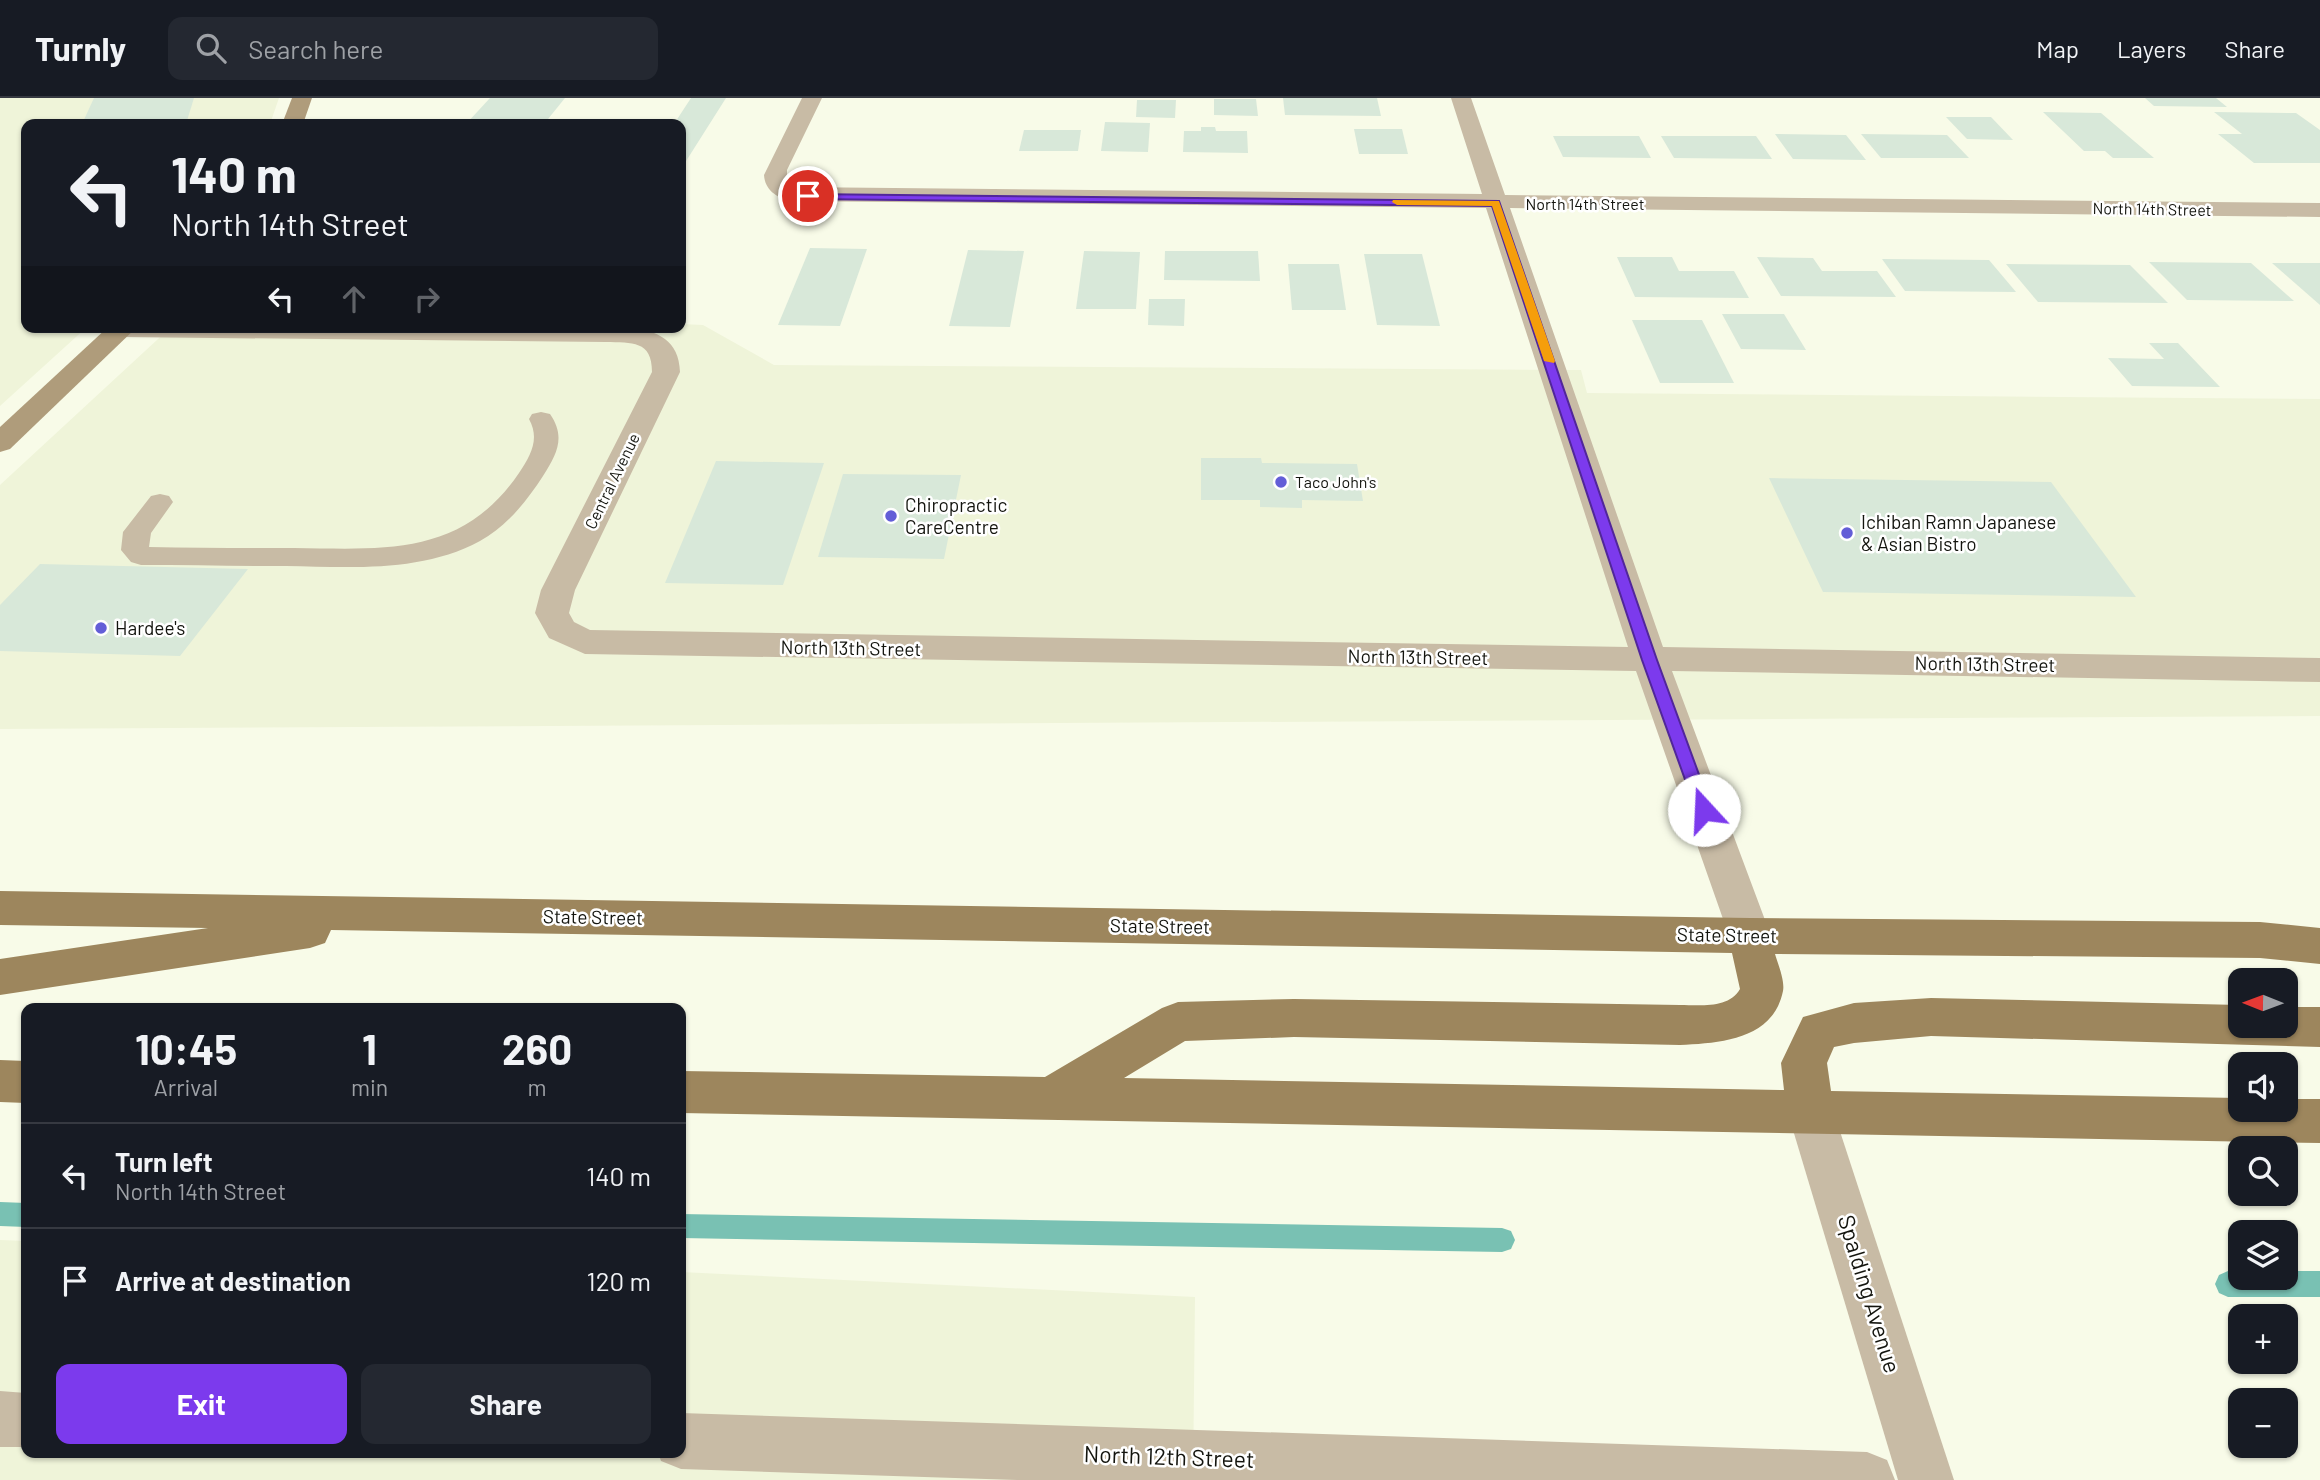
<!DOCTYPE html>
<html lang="en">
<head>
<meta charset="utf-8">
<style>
	:root { --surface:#171b24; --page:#242831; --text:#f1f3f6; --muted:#9ea1a6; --line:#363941; --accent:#7c3aed }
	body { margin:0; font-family:Barlow,sans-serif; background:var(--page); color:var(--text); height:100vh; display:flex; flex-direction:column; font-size:26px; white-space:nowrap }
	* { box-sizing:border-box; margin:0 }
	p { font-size:23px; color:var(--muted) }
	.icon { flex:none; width:38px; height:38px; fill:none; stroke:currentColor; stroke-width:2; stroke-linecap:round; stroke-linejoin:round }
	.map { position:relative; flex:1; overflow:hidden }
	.drawer { position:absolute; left:21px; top:905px; width:665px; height:455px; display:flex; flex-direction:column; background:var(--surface); border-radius:14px; box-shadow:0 2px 5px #0004 }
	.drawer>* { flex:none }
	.guide { position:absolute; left:21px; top:21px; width:665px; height:214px; border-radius:14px; box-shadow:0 2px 5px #0004; background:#171b24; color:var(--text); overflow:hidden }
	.needle { width:46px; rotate:271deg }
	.controls { position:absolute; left:2228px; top:870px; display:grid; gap:14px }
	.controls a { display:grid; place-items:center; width:70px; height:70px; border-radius:14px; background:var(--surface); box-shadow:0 2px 5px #0004; font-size:35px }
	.pin { position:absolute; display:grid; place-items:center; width:60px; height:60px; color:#fff; margin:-30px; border:4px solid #fff; border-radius:50%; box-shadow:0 2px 7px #0007 }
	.me { position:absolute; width:77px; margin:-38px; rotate:340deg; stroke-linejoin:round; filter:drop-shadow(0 0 5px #0008) }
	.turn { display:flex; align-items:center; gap:24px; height:147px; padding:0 35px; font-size:32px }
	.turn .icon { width:91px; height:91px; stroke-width:2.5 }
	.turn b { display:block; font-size:49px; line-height:60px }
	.lanes { display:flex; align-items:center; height:66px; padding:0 35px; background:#0003; justify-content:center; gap:35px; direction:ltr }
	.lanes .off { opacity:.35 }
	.eta { display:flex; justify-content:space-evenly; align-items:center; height:119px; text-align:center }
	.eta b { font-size:42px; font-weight:700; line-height:49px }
	.action { display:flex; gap:14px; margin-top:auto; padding:14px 35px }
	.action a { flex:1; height:80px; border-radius:14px; background:var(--accent); color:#fff; font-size:28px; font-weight:700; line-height:80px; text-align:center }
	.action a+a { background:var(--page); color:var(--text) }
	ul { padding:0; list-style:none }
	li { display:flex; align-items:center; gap:21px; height:105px; padding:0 35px; border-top:2px solid var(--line) }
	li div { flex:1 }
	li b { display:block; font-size:26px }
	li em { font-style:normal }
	header { display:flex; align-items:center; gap:42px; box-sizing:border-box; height:98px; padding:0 35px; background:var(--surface); border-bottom:2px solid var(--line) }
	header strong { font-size:33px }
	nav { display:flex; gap:38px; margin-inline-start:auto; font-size:24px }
	.search { width:490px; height:63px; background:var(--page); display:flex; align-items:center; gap:18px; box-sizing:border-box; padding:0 24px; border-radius:14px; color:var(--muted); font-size:26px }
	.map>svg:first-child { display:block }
	.built { fill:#eff4d9 }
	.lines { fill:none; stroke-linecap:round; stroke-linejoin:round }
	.stream { fill:#79c1b3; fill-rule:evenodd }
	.building { fill:#d8e8d9 }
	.lane { fill:#c8bba5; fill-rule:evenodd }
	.street { fill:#c8bba5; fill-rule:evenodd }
	.secondary { fill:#af9c7b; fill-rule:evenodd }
	.primary { fill:#9d865d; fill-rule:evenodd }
	.route { fill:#7c3aed; stroke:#51269a; stroke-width:2 }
	.slow { fill:#f59e0b }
	.poi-dot { fill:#635ed7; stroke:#fff; stroke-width:2.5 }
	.labels { text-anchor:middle; stroke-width:5; stroke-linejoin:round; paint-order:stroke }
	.far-street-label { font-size:16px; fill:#13140e; stroke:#fff }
	.far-poi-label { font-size:16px; fill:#13140e; stroke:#fff; text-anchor:start }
	.poi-label { font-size:19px; fill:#13140e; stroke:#fff; text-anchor:start }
	.street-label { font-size:19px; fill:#13140e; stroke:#fff }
	.near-street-label { font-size:23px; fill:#13140e; stroke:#fff }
</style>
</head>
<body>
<header>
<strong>Turnly</strong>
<div class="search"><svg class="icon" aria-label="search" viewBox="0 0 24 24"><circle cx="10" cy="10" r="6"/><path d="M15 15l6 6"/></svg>Search here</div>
<nav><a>Map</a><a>Layers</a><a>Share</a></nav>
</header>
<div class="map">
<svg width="2320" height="1382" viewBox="0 0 2320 1382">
	<rect width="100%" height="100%" fill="#f8fbe8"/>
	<g class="built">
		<path d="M0 0H279L270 26H26V229H87L0 308Z"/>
		<path d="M681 226 703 227 774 267 1581 272 1587 295 2320 301V618L0 631V387L171 229H681Z"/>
		<path d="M0 1142 26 1143V1354H681V1174L1195 1199 1193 1382H0Z"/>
	</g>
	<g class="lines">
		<g class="stream">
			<path d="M0 1104 26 1105V1129L0 1128Z"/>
			<path d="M681 1116 1502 1130 1511 1133 1515 1142 1511 1151 1502 1154 681 1140Z"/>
			<path d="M2228 1173H2240V1180H2286V1173H2320V1199H2228L2219 1195 2215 1186 2219 1177Z"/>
		</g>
	</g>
	<g class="building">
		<path d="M94 0H194L186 26H82Z"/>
		<path d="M490 0H565L544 26H466Z"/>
		<path d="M691 0H726L681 71V26H674Z"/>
		<path d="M1283 0H1377L1381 18 1285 17Z"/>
		<path d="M2145 0H2216L2227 9 2154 8Z"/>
		<path d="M1214 1H1256L1258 18 1214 17Z"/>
		<path d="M1137 2H1176L1175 20 1136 19Z"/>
		<path d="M2043 14 2101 15 2154 60H2113L2105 53H2084Z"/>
		<path d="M2214 14 2296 15 2320 32V65H2254L2218 36H2242Z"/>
		<path d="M1946 19H1991L2013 42 1967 41Z"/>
		<path d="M1105 24 1150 25 1148 54 1101 53Z"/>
		<path d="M1201 29H1215L1216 33H1247L1248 55 1183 54 1184 33H1201Z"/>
		<path d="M1354 31H1402L1408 56H1359Z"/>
		<path d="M1024 32H1081L1078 53H1019Z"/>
		<path d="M1775 36 1846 37 1866 62 1793 61Z"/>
		<path d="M1861 36 1947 37 1969 60H1881Z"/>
		<path d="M1553 38H1639L1651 60 1563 59Z"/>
		<path d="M1661 38H1756L1772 61 1674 60Z"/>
		<path d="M810 150 867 151 840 228 778 227Z"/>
		<path d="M968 152 1024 153 1010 229 949 228Z"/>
		<path d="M1084 153 1140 154 1136 211H1076Z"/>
		<path d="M1165 153H1258L1260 183 1164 182Z"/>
		<path d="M1364 156H1422L1440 228 1377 227Z"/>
		<path d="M1617 159H1672L1679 173H1734L1749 200 1635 199Z"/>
		<path d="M1757 159 1813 160 1822 173H1877L1896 199 1781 198Z"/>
		<path d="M1882 161 1989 162 2016 194 1905 193Z"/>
		<path d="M2149 164 2251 165 2294 203 2187 202Z"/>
		<path d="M2272 165H2320V207Z"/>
		<path d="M1288 166H1339L1346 212H1292Z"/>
		<path d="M2006 166 2130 167 2168 205 2038 204Z"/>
		<path d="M1149 201H1185L1184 228 1148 227Z"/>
		<path d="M1722 216H1784L1806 252 1741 251Z"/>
		<path d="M1632 222H1702L1734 285H1660Z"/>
		<path d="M2149 245H2178L2220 289 2132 288 2108 260 2164 261Z"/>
		<path d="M1201 360H1261L1262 365 1357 366 1363 403 1302 402V410L1260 409V402H1201Z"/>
		<path d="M716 363 824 365 783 487 665 485Z"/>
		<path d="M843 376 961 377 944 461 818 459Z"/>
		<path d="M1769 380 2051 384 2136 499 1823 494Z"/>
		<path d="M40 466 248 471 180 558 0 553V507Z"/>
	</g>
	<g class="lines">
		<path class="lane" d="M541 314 550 316C566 339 557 356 543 378 526 404 507 428 480 443 421 475 350 469 286 468 237 468 189 467 141 467L131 464 121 452 123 434 151 398 160 396 169 398 173 404 151 435 149 449C197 450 246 450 294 450 384 451 462 459 519 375 531 357 540 341 529 321L532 316Z"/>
		<g class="street">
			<path d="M802 0H822L787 72V84L794 89 1482 96 1451 0H1471L1505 97 2320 105V119L1510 110 1663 549 2320 560V584L1672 573 1771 838 1765 850 1750 856 1735 850 1729 838 1636 573 585 556 549 540 535 515 541 492 652 274C652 242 632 245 606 244L123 239 114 237 110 231 629 229C658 233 679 242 680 274L575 492 569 515 574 524 590 532 1628 549 1486 110 790 103C776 99 765 92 764 77Z"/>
			<path d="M1810 990 1827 997 1833 1012 1954 1382H1898L1787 1012 1793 997Z"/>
			<path d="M0 1293 26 1295V1349H0Z"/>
			<path d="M681 1315 1867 1354 1887 1362 1895 1382H1017L681 1371 661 1363 658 1354H681Z"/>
		</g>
		<g class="secondary">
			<path d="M292 0H312L303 26H282Z"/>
			<path d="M108 229H137L10 351 0 354V329Z"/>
		</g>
		<g class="primary">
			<path d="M0 793 1750 820 2260 824 2320 830V866L2260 860 1775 856C1778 866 1785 883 1783 893 1773 942 1720 945 1680 947L1294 939 1185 943 1124 980 1784 992 1781 965 1803 919 1854 905 1931 900 2240 907V928H2286V909H2320V949L1931 938 1854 945 1834 949 1827 965 1831 993 2240 1000V1012H2286V1001H2320V1045L681 1015V973L1045 979 1162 910 1178 904 1294 901 1680 907C1699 907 1729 911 1740 891L1732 855 331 832 325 845 310 850 0 897V861L208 830 0 827Z"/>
			<path d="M0 962 26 963V1005L0 1004Z"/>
		</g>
	</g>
	<path class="route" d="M804 96 1499 103 1657 562 1712 712 1710 716H1699L1696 712 1642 562 1492 108 808 101 804 100Z"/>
	<path class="slow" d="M1393 102 1499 103 1555 263 1554 265 1544 263 1492 108 1397 107 1392 104Z"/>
	<g class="poi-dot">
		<circle cx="1281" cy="384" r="7"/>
		<circle cx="891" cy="418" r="7"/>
		<circle cx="1847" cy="435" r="7"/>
		<circle cx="101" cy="530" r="7"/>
	</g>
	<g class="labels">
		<g class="far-street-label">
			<text x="1585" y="112">North 14th Street</text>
			<text transform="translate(2152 111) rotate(1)" y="6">North 14th Street</text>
			<text transform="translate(612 383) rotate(-64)" y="6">Central Avenue</text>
		</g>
		<g class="far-poi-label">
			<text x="1295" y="390">Taco John's</text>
		</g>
		<g class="poi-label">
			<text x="905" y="414">Chiropractic<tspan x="905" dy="22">CareCentre</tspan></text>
			<text x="1861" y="431">Ichiban Ramn Japanese<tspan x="1861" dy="22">&amp; Asian Bistro</tspan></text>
			<text x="115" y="537">Hardee's</text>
		</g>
		<g class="street-label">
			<text transform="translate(851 550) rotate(1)" y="7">North 13th Street</text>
			<text transform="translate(1418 559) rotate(1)" y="7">North 13th Street</text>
			<text transform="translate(1985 566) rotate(1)" y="7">North 13th Street</text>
			<text transform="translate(593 819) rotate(1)" y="7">State Street</text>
			<text transform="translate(1160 828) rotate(1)" y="7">State Street</text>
			<text transform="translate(1727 837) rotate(1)" y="7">State Street</text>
		</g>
		<g class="near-street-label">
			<text transform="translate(1869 1196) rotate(73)" y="8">Spalding Avenue</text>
			<text transform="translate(1169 1359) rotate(2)" y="8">North 12th Street</text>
		</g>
	</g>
</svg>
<div class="controls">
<a><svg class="needle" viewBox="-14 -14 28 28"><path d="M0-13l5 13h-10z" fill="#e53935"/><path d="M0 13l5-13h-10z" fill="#9ea1a6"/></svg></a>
<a><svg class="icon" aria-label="sound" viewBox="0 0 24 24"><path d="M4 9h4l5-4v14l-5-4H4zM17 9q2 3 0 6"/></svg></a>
<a><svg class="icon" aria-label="search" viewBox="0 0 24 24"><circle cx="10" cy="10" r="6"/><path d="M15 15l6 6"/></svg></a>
<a><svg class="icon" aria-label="layers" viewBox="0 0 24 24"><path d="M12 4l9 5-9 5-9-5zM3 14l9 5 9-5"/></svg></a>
<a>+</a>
<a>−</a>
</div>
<div class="pin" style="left:808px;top:98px;background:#d93025"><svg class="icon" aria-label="arrive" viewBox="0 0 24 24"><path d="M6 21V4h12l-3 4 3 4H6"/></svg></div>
<svg class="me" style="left:1704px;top:712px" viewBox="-20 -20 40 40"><circle r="19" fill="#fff"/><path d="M0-13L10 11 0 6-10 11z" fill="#7c3aed"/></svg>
<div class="guide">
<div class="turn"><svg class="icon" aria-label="left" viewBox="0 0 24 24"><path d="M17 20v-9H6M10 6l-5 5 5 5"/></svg><div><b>140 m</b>North 14th Street</div></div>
<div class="lanes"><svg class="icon" aria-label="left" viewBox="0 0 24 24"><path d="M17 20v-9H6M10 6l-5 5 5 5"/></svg><svg class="icon off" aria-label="ahead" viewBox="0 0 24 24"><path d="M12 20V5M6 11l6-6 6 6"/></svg><svg class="icon off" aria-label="right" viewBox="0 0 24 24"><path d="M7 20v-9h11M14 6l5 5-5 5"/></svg></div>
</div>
<section class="drawer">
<div class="eta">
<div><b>10:45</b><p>Arrival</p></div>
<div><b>1</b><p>min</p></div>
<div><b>260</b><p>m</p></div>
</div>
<ul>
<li><svg class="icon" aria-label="left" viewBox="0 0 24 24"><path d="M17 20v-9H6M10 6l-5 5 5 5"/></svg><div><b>Turn left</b><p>North 14th Street</p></div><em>140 m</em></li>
<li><svg class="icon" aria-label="arrive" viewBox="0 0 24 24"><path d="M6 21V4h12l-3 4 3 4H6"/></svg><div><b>Arrive at destination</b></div><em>120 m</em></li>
</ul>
<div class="action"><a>Exit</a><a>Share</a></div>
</section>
</div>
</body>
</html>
